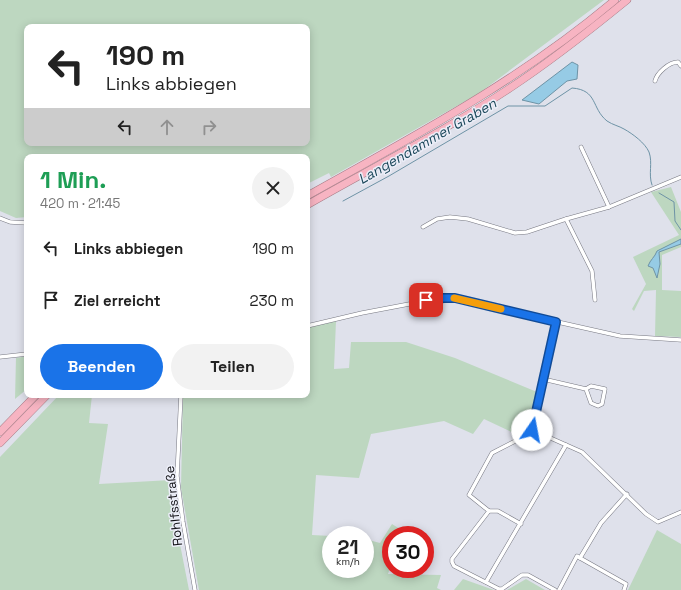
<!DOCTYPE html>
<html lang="de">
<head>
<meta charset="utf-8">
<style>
	:root { --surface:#fff; --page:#f2f2f2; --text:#222; --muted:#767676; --accent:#1a73e8 }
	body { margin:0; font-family:"Space Grotesk",sans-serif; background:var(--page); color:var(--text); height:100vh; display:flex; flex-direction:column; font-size:15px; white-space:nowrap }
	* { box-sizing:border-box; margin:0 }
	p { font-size:13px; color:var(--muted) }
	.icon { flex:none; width:22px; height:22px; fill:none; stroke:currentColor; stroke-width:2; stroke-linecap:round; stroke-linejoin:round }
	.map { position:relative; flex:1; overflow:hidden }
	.sheet { position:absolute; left:24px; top:154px; width:286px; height:244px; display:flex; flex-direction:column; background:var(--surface); border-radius:8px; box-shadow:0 2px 10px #0003 }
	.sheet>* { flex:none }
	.top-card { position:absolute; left:24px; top:24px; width:286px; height:122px; border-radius:8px; box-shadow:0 2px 10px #0003; background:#fff; color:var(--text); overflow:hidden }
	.speed { position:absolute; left:322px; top:526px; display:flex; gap:8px; font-size:20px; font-weight:700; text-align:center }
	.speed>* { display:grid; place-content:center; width:52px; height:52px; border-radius:50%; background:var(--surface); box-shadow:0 2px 10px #0003; line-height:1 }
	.speed small { font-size:10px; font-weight:400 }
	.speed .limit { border:6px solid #d22; background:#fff; color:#111 }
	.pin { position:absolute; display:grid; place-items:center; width:34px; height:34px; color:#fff; margin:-17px; border-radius:8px; box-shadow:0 2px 6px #0006 }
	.me { position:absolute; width:44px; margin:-22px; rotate:12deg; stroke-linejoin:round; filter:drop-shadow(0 0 3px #0008) }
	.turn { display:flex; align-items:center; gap:14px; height:84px; padding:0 16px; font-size:18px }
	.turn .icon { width:52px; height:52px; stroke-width:2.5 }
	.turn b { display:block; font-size:28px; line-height:34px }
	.lanes { display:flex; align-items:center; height:38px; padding:0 16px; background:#0003; justify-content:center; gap:20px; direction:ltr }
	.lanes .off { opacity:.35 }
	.round { display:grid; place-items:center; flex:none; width:42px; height:42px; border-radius:21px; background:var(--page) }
	.summary { display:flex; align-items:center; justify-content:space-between; height:68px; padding:0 16px }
	h1 { font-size:24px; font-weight:800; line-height:30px; color:#1e9e55 }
	.action { display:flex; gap:8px; margin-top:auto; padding:8px 16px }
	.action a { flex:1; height:46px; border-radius:24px; background:var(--accent); color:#fff; font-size:16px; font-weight:800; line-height:46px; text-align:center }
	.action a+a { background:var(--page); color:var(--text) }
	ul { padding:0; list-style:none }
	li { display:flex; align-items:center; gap:12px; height:52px; padding:0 16px }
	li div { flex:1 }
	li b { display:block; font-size:15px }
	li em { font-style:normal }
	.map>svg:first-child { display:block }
	.green { fill:#bdd7c0; fill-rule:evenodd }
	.water { fill:#96cbe5; stroke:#6e93a6 }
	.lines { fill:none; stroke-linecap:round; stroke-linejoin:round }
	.stream { stroke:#6e93a6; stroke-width:1 }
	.street-casing { stroke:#777882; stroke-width:4.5 }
	.highway-casing { stroke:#a67b85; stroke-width:8 }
	.street { stroke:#fff; stroke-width:3.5 }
	.highway { stroke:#f7b4c2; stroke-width:7 }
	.route-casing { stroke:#114b97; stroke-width:10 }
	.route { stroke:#1a73e8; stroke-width:7 }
	.slow { stroke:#f59e0b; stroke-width:7 }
	.labels { text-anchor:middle; stroke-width:3; stroke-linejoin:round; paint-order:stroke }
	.street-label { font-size:13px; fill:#101014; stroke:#eceef8 }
	.water-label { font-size:14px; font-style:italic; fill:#1b475a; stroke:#eceef8 }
</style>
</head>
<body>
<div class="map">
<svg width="681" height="590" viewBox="0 0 681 590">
	<rect width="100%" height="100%" fill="#dfe1eb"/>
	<g class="green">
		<path d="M0 0H604L478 94 331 177 329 173 307 184V157H27V217L16 218 0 211ZM27 27H307V143H27Z"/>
		<path d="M671 187 681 212V247L662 255V290L681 291V337L655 336 656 290 644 291 634 311 632 309 646 284 633 257 679 235 651 192Z"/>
		<path d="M336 321 334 369 349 368 351 342H406L455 358 537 392 529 429 516 434 484 419 473 434 444 421 371 434 359 478 316 475 312 535 331 536V569H365V539L380 543 392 524 403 531 402 535H391V565L388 574 441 575 437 588 441 590H199L181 488 183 395H307V328Z"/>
		<path d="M27 356V389L15 399 16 358Z"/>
		<path d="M59 395H92L89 423 108 424 99 484 171 480 176 524 189 590H0V457Z"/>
		<path d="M657 530 681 544V590H628Z"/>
		<path d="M463 579 494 590H454Z"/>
		<path d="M526 579 545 590H507Z"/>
	</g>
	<g class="water">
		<path d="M572 62 578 65 577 79 567 81 539 104 522 100Z"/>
		<path d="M681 239V244L659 252 660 264 657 278 653 268 648 266C650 260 655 257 657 251Z"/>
	</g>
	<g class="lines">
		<g class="stream">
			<path d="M659 193 674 202 675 221 681 230"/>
			<path d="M343 201 389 176 508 106H545L572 88C598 90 591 108 607 121 613 125 619 126 624 129 633 134 645 143 649 152 653 163 648 174 652 185"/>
		</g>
		<g class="street-casing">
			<g id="street">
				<path d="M655 81C657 73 669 62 678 62L681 66"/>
				<path d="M581 147 609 207"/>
				<path d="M0 218 10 222 27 223"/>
				<path d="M566 219 592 271 595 300"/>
				<path d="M423 227 437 219 450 217 468 219 515 233 527 232 566 219 609 207 681 177"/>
				<path d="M556 322 531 433 546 436 582 452 646 514 658 522 681 512"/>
				<path d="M307 326 362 313 446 297 620 336 681 340"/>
				<path d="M0 357 27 354"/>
				<path d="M543 379 586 389 591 403 598 406 602 404 605 389 591 386 586 389"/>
				<path d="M181 395 177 476 183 522 195 590"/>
				<path d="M531 433 492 453 469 495 489 511 452 559V562L454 566 499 589H502L522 575H528L555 590"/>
				<path d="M489 511H498L521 524"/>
				<path d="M580 558 626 584 624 590"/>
				<path d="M486 582 566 445"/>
				<path d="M559 590 577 556 580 558 601 523 627 494"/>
			</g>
		</g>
		<g class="highway-casing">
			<g id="highway">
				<path d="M307 196C416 135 519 81 615 0"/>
				<path d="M307 205C375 166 445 131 510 88 551 61 589 31 627 0"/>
				<path d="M0 432 36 395"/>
				<path d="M0 443 47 395"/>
			</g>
		</g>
		<use href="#street" class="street"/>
		<use href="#highway" class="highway"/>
	</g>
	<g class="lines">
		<g class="route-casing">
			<path id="route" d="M426 300 444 298H455L556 322 532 430"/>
		</g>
		<use href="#route" class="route"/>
		<path class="slow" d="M454 298 501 309"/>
	</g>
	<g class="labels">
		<g class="street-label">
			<text transform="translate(173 506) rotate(-96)" y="5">Rohlfsstraße</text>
		</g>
		<g class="water-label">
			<text transform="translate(427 141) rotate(-30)" y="5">Langendammer Graben</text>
		</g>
	</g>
</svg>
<div class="speed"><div>21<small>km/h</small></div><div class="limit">30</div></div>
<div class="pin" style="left:426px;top:300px;background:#d93025"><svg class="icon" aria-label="arrive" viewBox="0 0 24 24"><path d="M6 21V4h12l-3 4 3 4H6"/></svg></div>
<svg class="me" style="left:532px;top:430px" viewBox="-20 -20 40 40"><circle r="19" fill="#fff"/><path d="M0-13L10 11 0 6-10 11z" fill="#1a73e8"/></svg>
<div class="top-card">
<div class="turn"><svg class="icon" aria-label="left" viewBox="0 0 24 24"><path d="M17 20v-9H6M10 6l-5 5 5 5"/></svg><div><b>190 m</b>Links abbiegen</div></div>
<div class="lanes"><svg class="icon" aria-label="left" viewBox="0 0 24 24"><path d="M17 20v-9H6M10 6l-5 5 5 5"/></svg><svg class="icon off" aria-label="ahead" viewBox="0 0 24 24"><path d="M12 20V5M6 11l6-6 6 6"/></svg><svg class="icon off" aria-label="right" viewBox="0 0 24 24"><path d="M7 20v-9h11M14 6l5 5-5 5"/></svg></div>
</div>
<section class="sheet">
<div class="summary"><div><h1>1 Min.</h1><p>420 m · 21:45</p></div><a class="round"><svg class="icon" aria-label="close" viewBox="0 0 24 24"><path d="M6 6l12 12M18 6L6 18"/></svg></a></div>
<ul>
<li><svg class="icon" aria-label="left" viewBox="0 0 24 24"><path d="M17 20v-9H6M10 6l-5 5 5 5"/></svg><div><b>Links abbiegen</b></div><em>190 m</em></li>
<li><svg class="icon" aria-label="arrive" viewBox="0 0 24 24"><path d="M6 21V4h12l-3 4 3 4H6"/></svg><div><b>Ziel erreicht</b></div><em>230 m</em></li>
</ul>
<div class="action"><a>Beenden</a><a>Teilen</a></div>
</section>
</div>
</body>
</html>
